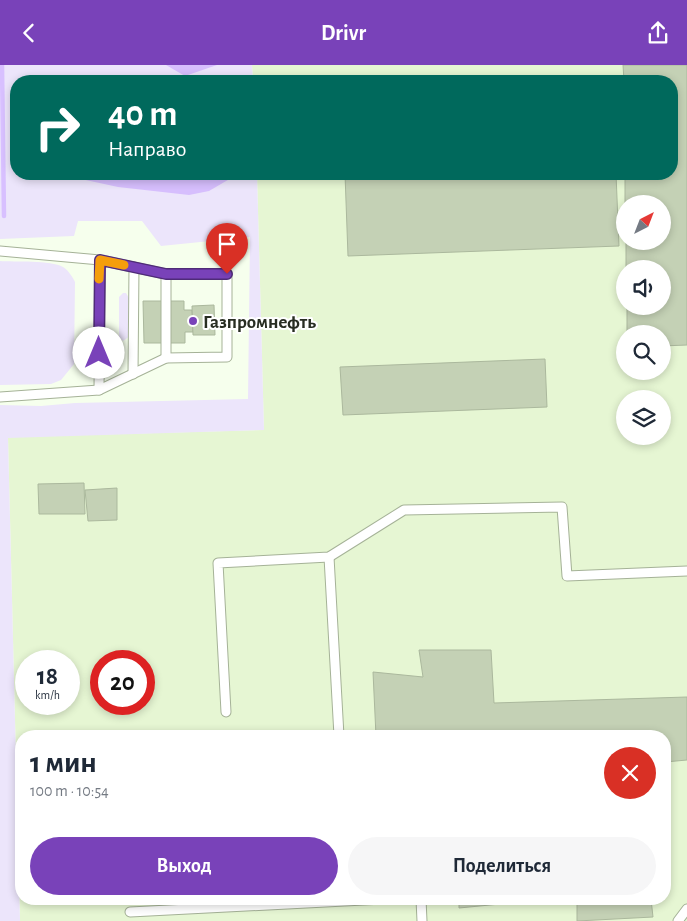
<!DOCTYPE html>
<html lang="ru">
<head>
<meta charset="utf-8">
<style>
	:root { --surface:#fff; --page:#f6f6f7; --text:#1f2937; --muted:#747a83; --accent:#7942b9 }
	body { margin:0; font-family:"Alegreya Sans",sans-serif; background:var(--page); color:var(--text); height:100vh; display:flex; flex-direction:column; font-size:19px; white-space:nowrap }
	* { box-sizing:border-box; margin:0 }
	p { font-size:16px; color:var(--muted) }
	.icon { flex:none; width:28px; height:28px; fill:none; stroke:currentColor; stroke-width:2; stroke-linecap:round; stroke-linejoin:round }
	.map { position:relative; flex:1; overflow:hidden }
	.panel { position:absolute; left:15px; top:665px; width:656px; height:175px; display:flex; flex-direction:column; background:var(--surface); border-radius:20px; box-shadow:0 2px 8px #0003 }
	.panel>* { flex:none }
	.hud { position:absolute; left:10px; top:10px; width:668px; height:105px; border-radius:20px; box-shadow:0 2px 8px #0003; background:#00695c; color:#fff; overflow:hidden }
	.needle { width:32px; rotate:42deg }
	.controls { position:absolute; left:616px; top:130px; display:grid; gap:10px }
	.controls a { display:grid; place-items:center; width:55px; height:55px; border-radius:50%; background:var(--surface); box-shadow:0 2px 8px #0003; font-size:25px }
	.speed { position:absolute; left:15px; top:585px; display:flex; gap:10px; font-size:25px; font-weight:700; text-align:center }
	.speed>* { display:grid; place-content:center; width:65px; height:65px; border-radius:50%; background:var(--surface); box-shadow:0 2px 8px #0003; line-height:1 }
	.speed small { font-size:12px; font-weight:400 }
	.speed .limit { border:8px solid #d22; background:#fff; color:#111 }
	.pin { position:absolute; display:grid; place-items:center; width:42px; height:42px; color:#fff; margin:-51px -21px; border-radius:50% 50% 50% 0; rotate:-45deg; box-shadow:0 0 5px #0007 }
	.pin .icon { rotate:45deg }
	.me { position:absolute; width:55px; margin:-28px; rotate:0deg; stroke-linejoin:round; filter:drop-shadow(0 0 4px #0008) }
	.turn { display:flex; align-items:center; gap:18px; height:105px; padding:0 15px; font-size:22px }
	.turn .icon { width:65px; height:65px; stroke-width:2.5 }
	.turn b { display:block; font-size:35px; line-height:42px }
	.round { display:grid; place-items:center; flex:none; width:52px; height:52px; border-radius:26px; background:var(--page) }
	.headline { display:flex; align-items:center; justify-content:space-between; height:85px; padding:0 15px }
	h1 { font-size:30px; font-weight:600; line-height:38px }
	.button { display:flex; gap:10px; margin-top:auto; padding:10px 15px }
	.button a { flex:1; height:58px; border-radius:30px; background:var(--accent); color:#fff; font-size:20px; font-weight:600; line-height:58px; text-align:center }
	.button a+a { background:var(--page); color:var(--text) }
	header { display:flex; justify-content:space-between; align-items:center; height:65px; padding:0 15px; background:var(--accent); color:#fff; font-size:22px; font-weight:600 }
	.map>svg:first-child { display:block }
	.built { fill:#e6f6d3; fill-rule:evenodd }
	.green { fill:#ece5fb }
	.forest { fill:#d6befd }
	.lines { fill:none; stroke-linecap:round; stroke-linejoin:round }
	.stream { stroke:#d8c0ff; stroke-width:4.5 }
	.building { fill:#c4d1b5; stroke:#abb89d }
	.lane-casing { stroke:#a5b297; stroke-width:11 }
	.lane { stroke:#fff; stroke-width:9 }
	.route-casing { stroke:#4f2b78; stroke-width:12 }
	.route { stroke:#7942b9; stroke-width:9 }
	.slow { stroke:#f59e0b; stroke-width:9 }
	.poi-dot { fill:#7942b9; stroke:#fff; stroke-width:2 }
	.labels { text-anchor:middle; stroke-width:4; stroke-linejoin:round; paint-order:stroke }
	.poi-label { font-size:19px; font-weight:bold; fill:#282d22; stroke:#fff; text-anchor:start }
</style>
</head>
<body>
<header><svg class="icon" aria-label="back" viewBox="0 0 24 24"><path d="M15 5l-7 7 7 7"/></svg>Drivr<svg class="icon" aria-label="share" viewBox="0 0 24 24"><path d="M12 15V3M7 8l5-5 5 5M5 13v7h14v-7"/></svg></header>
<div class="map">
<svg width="687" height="856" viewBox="0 0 687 856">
	<rect width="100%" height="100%" fill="#f6ffed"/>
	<path class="built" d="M252 0H687V856H20L8 372 264 365 257 109H671V16H253ZM625 139H662V176H625ZM625 204H662V241H625ZM625 269H662V306H625ZM625 334H662V371H625ZM26 596H69V639H26ZM101 596H144V639H101ZM21 671H665V834H21Z"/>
	<g class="green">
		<path d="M0 0H252L253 16H16V109H257L264 365 8 373 20 856H0V340L41 341 75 338 248 334 250 172 161 181 142 156H78L74 171 0 174Z"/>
		<path d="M0 196C14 197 51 195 63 202 68 205 72 211 75 217L74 299 61 315 51 319 0 320Z"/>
		<path d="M123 228H126L129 233 130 271 123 276 119 272V232Z"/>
	</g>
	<g class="forest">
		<path d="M166 0H217L185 11Z"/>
		<path d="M73 109H234L233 112 209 126 189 130 118 122 81 114Z"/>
	</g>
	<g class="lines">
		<path class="stream" d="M2 0 4 151"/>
	</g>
	<g class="building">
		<path d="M623 0H687V280L662 281V269H627V241H662V204H626V176H662V139H625V109H671V16H624Z"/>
		<path d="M345 109H616L619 181 348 191Z"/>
		<path d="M143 236H184V245H192L193 267H185V278H144Z"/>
		<path d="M214 240 215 270H193L192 241Z"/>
		<path d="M545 294 547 342 343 350 340 302Z"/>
		<path d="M84 418 85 449H39L38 419Z"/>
		<path d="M117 423V455L88 456 85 425Z"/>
		<path d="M419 585H491L494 638 687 632V695L665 697V671H376L373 607 423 612Z"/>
		<path d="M459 834H500V839L459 843Z"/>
		<path d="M577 834H651L653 852 577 856Z"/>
	</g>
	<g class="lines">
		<g class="lane-casing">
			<g id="lane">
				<path d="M0 186 100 195 166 209H227V292L166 293 99 325 0 332"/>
				<path d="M166 209V293"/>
				<path d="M133 309 134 202"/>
				<path d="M99 325 100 195"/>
				<path d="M329 492 339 671"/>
				<path d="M226 647 218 498 329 492 404 445 562 442 567 511 687 506"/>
				<path d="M421 834 422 856"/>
				<path d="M130 847 383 834"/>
				<path d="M678 856 687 844"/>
			</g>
		</g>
		<use href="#lane" class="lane"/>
	</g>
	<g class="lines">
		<g class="route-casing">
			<path id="route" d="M99 288 100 195 166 209H227"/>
		</g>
		<use href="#route" class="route"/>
		<path class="slow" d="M99 214 100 195 124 200"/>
	</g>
	<circle class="poi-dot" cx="193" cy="256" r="5"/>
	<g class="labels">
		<g class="poi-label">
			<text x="203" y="263">Газпромнефть</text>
		</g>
	</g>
</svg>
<div class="controls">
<a><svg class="needle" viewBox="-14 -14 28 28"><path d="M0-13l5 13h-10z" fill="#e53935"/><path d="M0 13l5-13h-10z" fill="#747a83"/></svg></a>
<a><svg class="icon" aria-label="sound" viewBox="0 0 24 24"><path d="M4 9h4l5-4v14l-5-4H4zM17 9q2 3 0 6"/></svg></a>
<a><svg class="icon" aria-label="search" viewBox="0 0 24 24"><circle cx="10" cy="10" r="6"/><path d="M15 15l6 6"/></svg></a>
<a><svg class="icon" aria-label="layers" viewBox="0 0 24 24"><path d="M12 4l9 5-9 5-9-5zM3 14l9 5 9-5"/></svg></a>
</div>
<div class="speed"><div>18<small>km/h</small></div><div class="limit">20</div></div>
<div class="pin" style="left:227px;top:209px;background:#d93025"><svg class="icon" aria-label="arrive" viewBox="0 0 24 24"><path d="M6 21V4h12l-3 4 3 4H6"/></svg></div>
<svg class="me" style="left:99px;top:288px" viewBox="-20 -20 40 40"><circle r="19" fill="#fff"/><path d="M0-13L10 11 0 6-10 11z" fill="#7942b9"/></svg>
<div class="hud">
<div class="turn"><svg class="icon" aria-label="right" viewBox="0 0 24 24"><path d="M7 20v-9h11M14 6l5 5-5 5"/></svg><div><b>40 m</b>Направо</div></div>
</div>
<section class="panel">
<div class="headline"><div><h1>1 мин</h1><p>100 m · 10:54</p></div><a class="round" style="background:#d93025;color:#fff"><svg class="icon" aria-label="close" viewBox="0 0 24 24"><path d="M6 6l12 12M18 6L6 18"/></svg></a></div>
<div class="button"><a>Выход</a><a>Поделиться</a></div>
</section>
</div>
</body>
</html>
